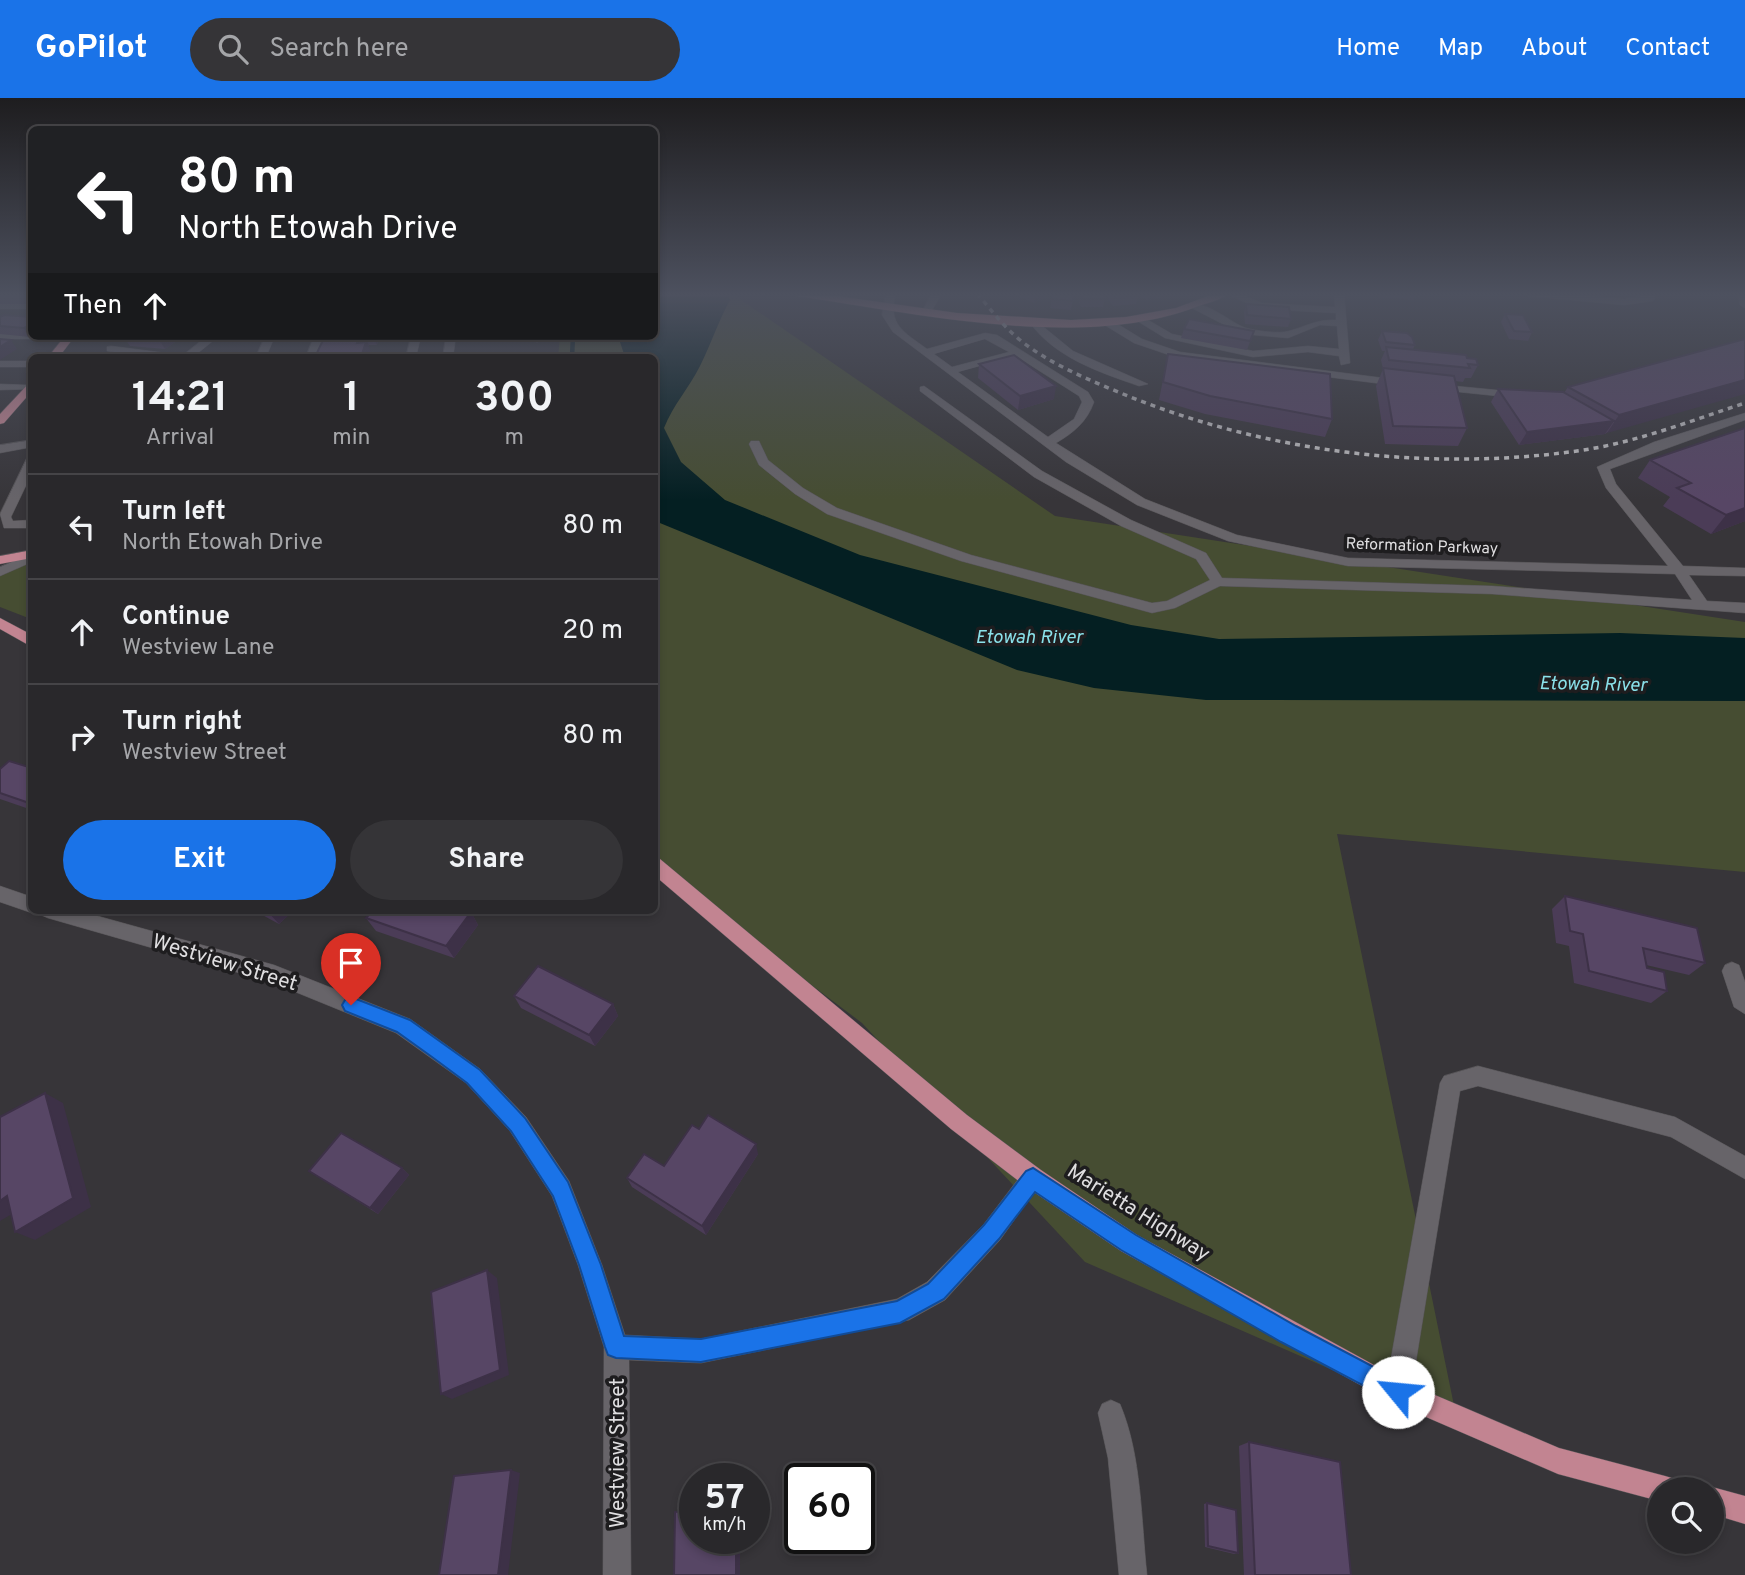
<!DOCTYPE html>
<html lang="en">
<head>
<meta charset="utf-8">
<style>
	:root { --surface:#29282b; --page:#353437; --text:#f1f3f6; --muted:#a5a6a9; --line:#454447; --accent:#1a73e8 }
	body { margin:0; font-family:Overpass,sans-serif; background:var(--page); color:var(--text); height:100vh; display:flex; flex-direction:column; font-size:26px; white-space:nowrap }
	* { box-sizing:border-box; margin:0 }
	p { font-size:23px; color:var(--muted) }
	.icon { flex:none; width:38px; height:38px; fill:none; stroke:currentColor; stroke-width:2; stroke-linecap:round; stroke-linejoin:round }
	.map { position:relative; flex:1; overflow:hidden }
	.drawer { position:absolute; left:28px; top:256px; width:630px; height:560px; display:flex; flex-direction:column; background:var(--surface); border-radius:10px; box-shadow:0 4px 10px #0003,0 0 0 2px var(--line) }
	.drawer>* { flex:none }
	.top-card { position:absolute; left:28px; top:28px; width:630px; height:214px; border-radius:10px; box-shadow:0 4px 10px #0003,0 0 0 2px var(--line); background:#202124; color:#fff; overflow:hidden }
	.controls { position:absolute; left:1647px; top:1379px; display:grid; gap:14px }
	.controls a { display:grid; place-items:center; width:77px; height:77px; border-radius:50%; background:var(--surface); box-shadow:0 4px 10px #0003,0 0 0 2px var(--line); font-size:35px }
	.speed { position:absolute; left:679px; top:1365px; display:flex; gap:14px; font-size:35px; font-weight:700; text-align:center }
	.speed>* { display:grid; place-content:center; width:91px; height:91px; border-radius:50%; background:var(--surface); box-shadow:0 4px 10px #0003,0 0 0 2px var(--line); line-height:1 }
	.speed small { font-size:18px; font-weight:400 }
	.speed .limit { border:4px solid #111; border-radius:10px; background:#fff; color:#111 }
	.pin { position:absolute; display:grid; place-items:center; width:60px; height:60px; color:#fff; margin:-72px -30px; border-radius:50% 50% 50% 0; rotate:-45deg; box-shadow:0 0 7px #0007 }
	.pin .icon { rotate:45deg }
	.me { position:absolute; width:77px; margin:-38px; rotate:298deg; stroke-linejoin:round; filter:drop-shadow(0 0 5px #0008) }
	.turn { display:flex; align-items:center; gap:24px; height:147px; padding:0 35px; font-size:32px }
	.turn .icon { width:91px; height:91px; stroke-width:2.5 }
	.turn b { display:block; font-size:49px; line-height:60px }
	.then { display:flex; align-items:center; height:66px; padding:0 35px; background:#0003; gap:14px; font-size:26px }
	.eta { display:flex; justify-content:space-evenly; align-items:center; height:119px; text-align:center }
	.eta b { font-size:42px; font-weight:700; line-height:49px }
	.cta { display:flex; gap:14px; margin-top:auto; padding:14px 35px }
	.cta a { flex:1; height:80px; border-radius:42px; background:var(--accent); color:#fff; font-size:28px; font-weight:700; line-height:80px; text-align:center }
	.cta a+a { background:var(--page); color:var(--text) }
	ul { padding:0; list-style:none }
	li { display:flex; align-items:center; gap:21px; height:105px; padding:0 35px; border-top:2px solid var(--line) }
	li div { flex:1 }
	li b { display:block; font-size:26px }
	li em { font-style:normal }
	header { display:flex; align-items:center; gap:42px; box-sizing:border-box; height:98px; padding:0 35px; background:var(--accent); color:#fff }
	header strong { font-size:33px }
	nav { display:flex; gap:38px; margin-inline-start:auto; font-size:24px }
	.search { width:490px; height:63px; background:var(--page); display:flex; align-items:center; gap:18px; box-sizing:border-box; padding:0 24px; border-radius:38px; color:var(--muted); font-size:26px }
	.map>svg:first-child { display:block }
	.green { fill:#464d32 }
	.water { fill:#041f22 }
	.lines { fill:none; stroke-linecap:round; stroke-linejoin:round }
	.stream { stroke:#041f22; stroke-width:4.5 }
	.minor-casing { stroke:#555356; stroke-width:1 }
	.major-casing { stroke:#555356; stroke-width:1 }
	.path { stroke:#8f8d90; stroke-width:2.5; stroke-dasharray:2.5 2.5; stroke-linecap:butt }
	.minor { fill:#676469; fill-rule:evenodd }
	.major { fill:#c28491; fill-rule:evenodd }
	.rail { stroke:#bfbec0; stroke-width:3.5; stroke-dasharray:5 5; stroke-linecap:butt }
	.wall { fill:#4b3c57 }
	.shaded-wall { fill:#3d3147 }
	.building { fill:#574665; stroke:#3d3147; stroke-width:2 }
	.route { fill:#1a73e8; stroke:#114b97; stroke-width:2 }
	.labels { text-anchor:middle; stroke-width:7; stroke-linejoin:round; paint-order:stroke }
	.far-street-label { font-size:16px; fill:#dfdee0; stroke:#1e1d1f }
	.water-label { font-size:19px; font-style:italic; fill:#8ae1ea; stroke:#1e1d1f }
	.near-street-label { font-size:21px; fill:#dfdee0; stroke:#1e1d1f }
</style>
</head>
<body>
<header>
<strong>GoPilot</strong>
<div class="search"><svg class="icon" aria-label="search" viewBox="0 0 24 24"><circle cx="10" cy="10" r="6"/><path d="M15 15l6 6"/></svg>Search here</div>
<nav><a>Home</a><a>Map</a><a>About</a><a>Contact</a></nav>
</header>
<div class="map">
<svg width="1745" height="1477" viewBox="0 0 1745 1477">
	<rect width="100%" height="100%" fill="#373539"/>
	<g class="green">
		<path d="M655 195H731L1055 418 1745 524V774L1337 736 1458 1327 1085 1164 862 925 655 769 654 259H558L560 238H654Z"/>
		<path d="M31 464V521L0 509V471Z"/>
	</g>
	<path class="water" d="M655 195H728L730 202C718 224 711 246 700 268 689 290 673 307 664 330L681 364 725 402 860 457 1131 527 1219 541 1620 535 1745 540V603L1206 602 1094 590 1017 572 655 423 654 259H625L618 238H654Z"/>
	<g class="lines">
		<path class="stream" d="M572 259 573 238"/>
		<g class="minor-casing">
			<g id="minor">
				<path d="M886 195H896C887 227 904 234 927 251L985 235 997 237 1088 294 1094 304C1087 324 1073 335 1056 345L1145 401 1237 437 1348 460 1668 468 1606 390 1597 369 1654 344 1745 315V322L1610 371 1616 386 1683 468 1745 470V478L1689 477 1707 503 1745 505V515L1492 496 1220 488 1175 510 1152 515 961 463 827 416 795 396 759 367 749 346 751 343H759L768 362 803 390 837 410 971 457 1152 505 1167 503 1210 482 1196 461 1121 428 1034 379 920 293V289L924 288 1042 373 1131 422 1206 455 1222 480 1492 488 1692 502 1675 476 1348 468 1228 443 1137 407 1066 364 893 234 882 217ZM985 241 1009 254 952 269 934 256ZM1016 258 1079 298 1082 304 1074 321 1048 339 958 274Z"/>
				<path d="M932 195H942L931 214H925L923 212Z"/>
				<path d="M1225 195H1238L1262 205 1335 209 1334 195H1344L1350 265 1341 267 1339 258 1308 254 1253 259 1165 240 1134 221 1143 219 1172 236 1253 253 1308 248 1339 251 1337 228 1320 227 1288 240 1242 236 1188 208C1203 199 1232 226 1246 230 1257 233 1279 236 1289 233 1307 228 1317 221 1336 222V215L1260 211Z"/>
				<path d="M1522 195H1558L1624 201 1657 195 1653 203 1624 207 1527 198Z"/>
				<path d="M1739 195H1745V210L1740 207Z"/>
				<rect x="0" y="205" width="32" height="6"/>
				<path d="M1035 222 1073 253 1148 286 1139 288C1099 274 1056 260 1030 225Z"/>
				<path d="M1103 222H1111L1142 241 1180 254 1399 282 1404 285 1399 288 1178 260 1134 245 1103 226Z"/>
				<path d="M0 235H32V238H61L56 241H0Z"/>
				<path d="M207 238H219L193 259H181Z"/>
				<path d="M265 238H275L266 259H256Z"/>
				<path d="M314 238H324L316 259H306Z"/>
				<path d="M411 238H421L416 259H406Z"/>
				<path d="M446 238H456L453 259H443Z"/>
				<path d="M111 248 173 256 178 259H149L107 253V249Z"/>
				<rect x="0" y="263" width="32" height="6"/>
				<path d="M0 286 27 287 31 288 32 291 0 292Z"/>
				<path d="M1434 286 1517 294 1523 297 1517 300 1430 291 1429 289Z"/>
				<path d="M32 342V349L0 355V347Z"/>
				<path d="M28 358H32V375L11 419 13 423 32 422V430H4L0 416Z"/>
				<path d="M32 455V464L0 478V469Z"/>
				<path d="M0 788 32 799V812H76L274 867 410 921 480 971 526 1019 569 1083 602 1167 625 1237 701 1241 897 1201 927 1184 984 1126 1025 1072 1033 1069 1041 1072 1044 1080 1000 1142 945 1202 909 1222 701 1265 629 1262 631 1477H603L604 1249 578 1167 552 1098 510 1033 466 985 396 935 271 884 48 820 41 817 39 812 32 815 0 804Z"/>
				<path d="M1732 864 1739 867 1745 884V916L1734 909 1722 873 1725 867Z"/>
				<path d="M1478 968 1675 1019 1745 1058V1081L1671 1039 1478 988 1460 993 1411 1294 1407 1303 1398 1307 1389 1303 1385 1294 1440 985 1444 978Z"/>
				<path d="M1111 1302 1120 1306C1142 1358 1141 1422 1147 1477H1119L1108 1360 1098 1315 1102 1306Z"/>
			</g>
		</g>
		<g class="major-casing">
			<g id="major">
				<path d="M791 195H816L957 215 1071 222 1126 219 1176 210 1216 195H1230C1221 202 1207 205 1196 209 1081 253 915 215 796 198Z"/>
				<path d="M65 238H75L59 259H48Z"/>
				<path d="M32 282V293L4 325 0 326V316Z"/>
				<path d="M32 452V460L0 466V458Z"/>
				<path d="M0 520 32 537V549L0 531Z"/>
				<path d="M654 759 660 761 967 1017 1041 1072 1137 1137 1407 1285 1559 1350 1665 1378 1675 1381 1678 1391H1659V1403L1558 1376 1389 1303 1121 1153 1025 1088 951 1031 654 777Z"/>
				<path d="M1712 1389 1745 1398V1426L1712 1416V1391H1708Z"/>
			</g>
		</g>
		<path class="path" d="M533 238 539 245"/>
		<use href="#minor" class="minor"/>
		<use href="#major" class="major"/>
		<path class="rail" d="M977 195C991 212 1003 228 1020 242 1050 266 1087 281 1123 296 1265 354 1425 374 1577 353 1635 345 1690 323 1745 305"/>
	</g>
	<g class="wall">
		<rect x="0" y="195" width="32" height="11"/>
		<path d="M1017 195H1068L1074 196 1071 212 1050 210 1053 196 1034 205 1016 197Z"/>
		<path d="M1081 195 1105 201 1103 209H1081L1079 204Z"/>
		<path d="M1109 195H1136L1138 198 1136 206 1113 208 1108 201Z"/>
		<path d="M1137 195H1163L1162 199 1147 202Z"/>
		<path d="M1378 195H1422L1420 199 1416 198 1414 202 1379 199Z"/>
		<path d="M1246 206 1291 221 1288 229 1245 226 1244 214Z"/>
		<path d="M1505 216 1532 234 1528 243 1509 241 1501 224Z"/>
		<path d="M0 219H32V238L30 239 0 236Z"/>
		<path d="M1184 231 1254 233 1247 252 1181 240Z"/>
		<path d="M1382 233 1415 247 1413 251 1467 260 1478 267 1471 280H1465L1463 284 1455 283 1467 330 1458 348 1385 346 1376 288 1383 271 1381 262 1385 253H1382L1378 242Z"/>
		<path d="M184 238 165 251 130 248 124 239Z"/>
		<path d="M325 238H380L377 247H369L368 250Z"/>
		<path d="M1745 241 1605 336 1519 347 1491 304 1498 291 1564 295 1568 289Z"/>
		<path d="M1168 256 1332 321 1325 339 1205 316 1159 302Z"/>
		<path d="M979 266 1054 301 1018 312 978 280Z"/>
		<path d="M1745 330V423L1711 436 1663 408 1670 399 1638 380 1650 362Z"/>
		<path d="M32 670V712L0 701V671Z"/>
		<path d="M1565 798 1705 865 1689 877 1646 867 1647 870 1667 893 1651 905 1574 885 1569 848 1556 845 1552 811Z"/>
		<path d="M253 812H294L279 826Z"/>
		<path d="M471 814 478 827 454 860 376 833 366 820Z"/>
		<path d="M514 898 613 906 618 918 595 948 521 910Z"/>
		<path d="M699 1031 758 1056 706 1137 632 1089 627 1080 664 1068Z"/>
		<path d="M402 1070 409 1077 378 1116 309 1073Z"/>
		<path d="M1249 1344 1351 1477H1244L1239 1348Z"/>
		<path d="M1207 1405 1238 1455 1234 1456 1205 1449 1204 1406Z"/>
	</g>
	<g class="shaded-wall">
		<path d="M1038 195H1053L1034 205 1035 196Z"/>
		<path d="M1149 195H1163L1162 199 1147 202Z"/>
		<path d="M32 226V238L30 239 24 230Z"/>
		<path d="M167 238H184L165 251 160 243Z"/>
		<path d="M359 238H366L372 259H361L357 245Z"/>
		<path d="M373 238H380L377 247Z"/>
		<path d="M11 242 17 251 0 262V249Z"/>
		<path d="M1745 282V296L1607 335 1619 317Z"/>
		<path d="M1056 288 1054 301 1018 312 1020 298Z"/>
		<path d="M1614 323 1605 336 1519 347 1527 334Z"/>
		<path d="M1745 410V423L1711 436 1726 417Z"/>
		<path d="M270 812H294L279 826 268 814Z"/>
		<path d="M471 814 478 827 454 860 446 848Z"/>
		<path d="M613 906 618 918 595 948 589 937Z"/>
		<path d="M45 995 63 1005 91 1109 35 1142 15 1134Z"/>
		<path d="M756 1046 758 1056 706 1137 702 1128Z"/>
		<path d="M402 1070 409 1077 378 1116 370 1110Z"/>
		<path d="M7 1098 27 1107 0 1123V1103Z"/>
		<path d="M487 1172 497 1180 509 1277 452 1301 441 1296Z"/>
		<path d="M511 1372 520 1375 508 1477H498Z"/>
		<rect x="736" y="1440" width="4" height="37"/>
	</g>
	<g class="building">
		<path d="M1053 195 1074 196 1073 203 1052 201Z"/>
		<path d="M1081 195H1103L1105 201H1082Z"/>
		<path d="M1111 195H1136L1138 198 1115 200Z"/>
		<path d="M1246 206 1289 209 1291 221 1247 217Z"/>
		<path d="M1505 216 1523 217 1532 234 1514 233Z"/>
		<path d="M4 217 32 219V226L24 230 0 228V219Z"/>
		<path d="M1189 221 1254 233 1250 243 1184 231Z"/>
		<path d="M1382 233 1407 235 1412 239 1415 247 1386 244Z"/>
		<path d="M126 238H167L160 243 124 239Z"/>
		<path d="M325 238H359L357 245 366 244 361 259H315Z"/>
		<path d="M0 241 11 242 0 249Z"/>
		<path d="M1745 241V282L1619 317 1568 289Z"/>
		<path d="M1386 249 1466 257 1467 260 1476 261 1478 267 1468 266 1470 270 1389 262Z"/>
		<path d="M1168 256 1330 276 1332 321 1210 298 1163 284Z"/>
		<path d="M1014 257 1056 288 1020 298 979 266Z"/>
		<path d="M1383 270 1454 278 1467 330 1393 328Z"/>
		<path d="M1498 291 1563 294 1614 323 1527 334Z"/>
		<path d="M1745 330V410L1726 417 1677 390 1691 385 1650 362Z"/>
		<path d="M9 663 32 670V706L0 695V671Z"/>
		<path d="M1565 798 1697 830 1705 865 1643 850 1647 870 1664 874 1667 893 1589 873 1583 836 1570 833Z"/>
		<path d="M373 812H463L471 814 446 848 366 820Z"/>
		<path d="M538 868 613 906 589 937 514 898Z"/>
		<path d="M45 995 73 1100 15 1134 7 1098 0 1103V1019Z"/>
		<path d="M708 1017 756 1046 702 1128 627 1080 644 1056 664 1068 692 1027 699 1031Z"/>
		<path d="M341 1035 402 1070 370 1110 309 1073Z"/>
		<path d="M487 1172 500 1272 441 1296 431 1194Z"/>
		<path d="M1249 1344 1340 1364 1351 1477H1255Z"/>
		<path d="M511 1372 498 1477H439L454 1378Z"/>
		<path d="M1207 1405 1236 1412 1238 1455 1208 1448Z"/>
		<path d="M695 1411V1440H736V1477H674L675 1414Z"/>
	</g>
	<linearGradient id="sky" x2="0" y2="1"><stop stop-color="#1e1d1f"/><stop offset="0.49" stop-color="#4d515f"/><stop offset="1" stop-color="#4d515f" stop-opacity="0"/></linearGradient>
	<rect width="1745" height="402" fill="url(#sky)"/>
	<path class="route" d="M351 899 410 922 480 972 525 1020 568 1084 601 1167 624 1238 701 1241 897 1203 928 1186 984 1127 1026 1073 1033 1070 1136 1137 1296 1228 1406 1286 1410 1294 1406 1302 1398 1306 1281 1244 1121 1152 1035 1094 999 1141 944 1201 900 1225 701 1264 616 1260 608 1257 605 1249 579 1167 553 1098 511 1033 467 985 432 959 397 934 345 913 342 907 345 902Z"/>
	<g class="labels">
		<g class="far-street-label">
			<text transform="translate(1422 447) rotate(2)" y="6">Reformation Parkway</text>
		</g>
		<g class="water-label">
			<text x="1029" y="545">Etowah River</text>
			<text transform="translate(1593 585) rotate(1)" y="7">Etowah River</text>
		</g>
		<g class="near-street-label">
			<text transform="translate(225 864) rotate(17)" y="7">Westview Street</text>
			<text transform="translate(1139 1114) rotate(32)" y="7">Marietta Highway</text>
			<text transform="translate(617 1355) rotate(-90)" y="7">Westview Street</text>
		</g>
	</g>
</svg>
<div class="controls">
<a><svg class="icon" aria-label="search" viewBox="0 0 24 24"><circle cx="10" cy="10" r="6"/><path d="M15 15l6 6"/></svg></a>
</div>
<div class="speed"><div>57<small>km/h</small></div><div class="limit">60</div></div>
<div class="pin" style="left:351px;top:907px;background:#d93025"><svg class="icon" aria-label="arrive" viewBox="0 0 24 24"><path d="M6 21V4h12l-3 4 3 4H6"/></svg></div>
<svg class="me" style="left:1398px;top:1294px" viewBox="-20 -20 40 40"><circle r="19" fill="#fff"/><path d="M0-13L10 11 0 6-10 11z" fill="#1a73e8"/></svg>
<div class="top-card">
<div class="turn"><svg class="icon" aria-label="left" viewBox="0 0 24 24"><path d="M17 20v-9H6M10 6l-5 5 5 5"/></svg><div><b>80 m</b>North Etowah Drive</div></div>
<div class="then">Then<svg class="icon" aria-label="ahead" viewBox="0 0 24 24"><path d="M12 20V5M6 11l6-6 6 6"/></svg></div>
</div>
<section class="drawer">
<div class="eta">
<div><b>14:21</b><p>Arrival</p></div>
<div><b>1</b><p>min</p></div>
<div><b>300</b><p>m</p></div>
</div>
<ul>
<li><svg class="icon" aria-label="left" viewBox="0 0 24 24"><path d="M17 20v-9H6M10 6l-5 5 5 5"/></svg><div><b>Turn left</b><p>North Etowah Drive</p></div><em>80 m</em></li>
<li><svg class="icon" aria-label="ahead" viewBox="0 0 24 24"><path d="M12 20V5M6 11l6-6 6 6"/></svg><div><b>Continue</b><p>Westview Lane</p></div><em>20 m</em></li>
<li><svg class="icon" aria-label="right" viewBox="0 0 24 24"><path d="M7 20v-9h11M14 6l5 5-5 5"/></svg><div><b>Turn right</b><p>Westview Street</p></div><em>80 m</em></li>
</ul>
<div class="cta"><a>Exit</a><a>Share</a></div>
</section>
</div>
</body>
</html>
